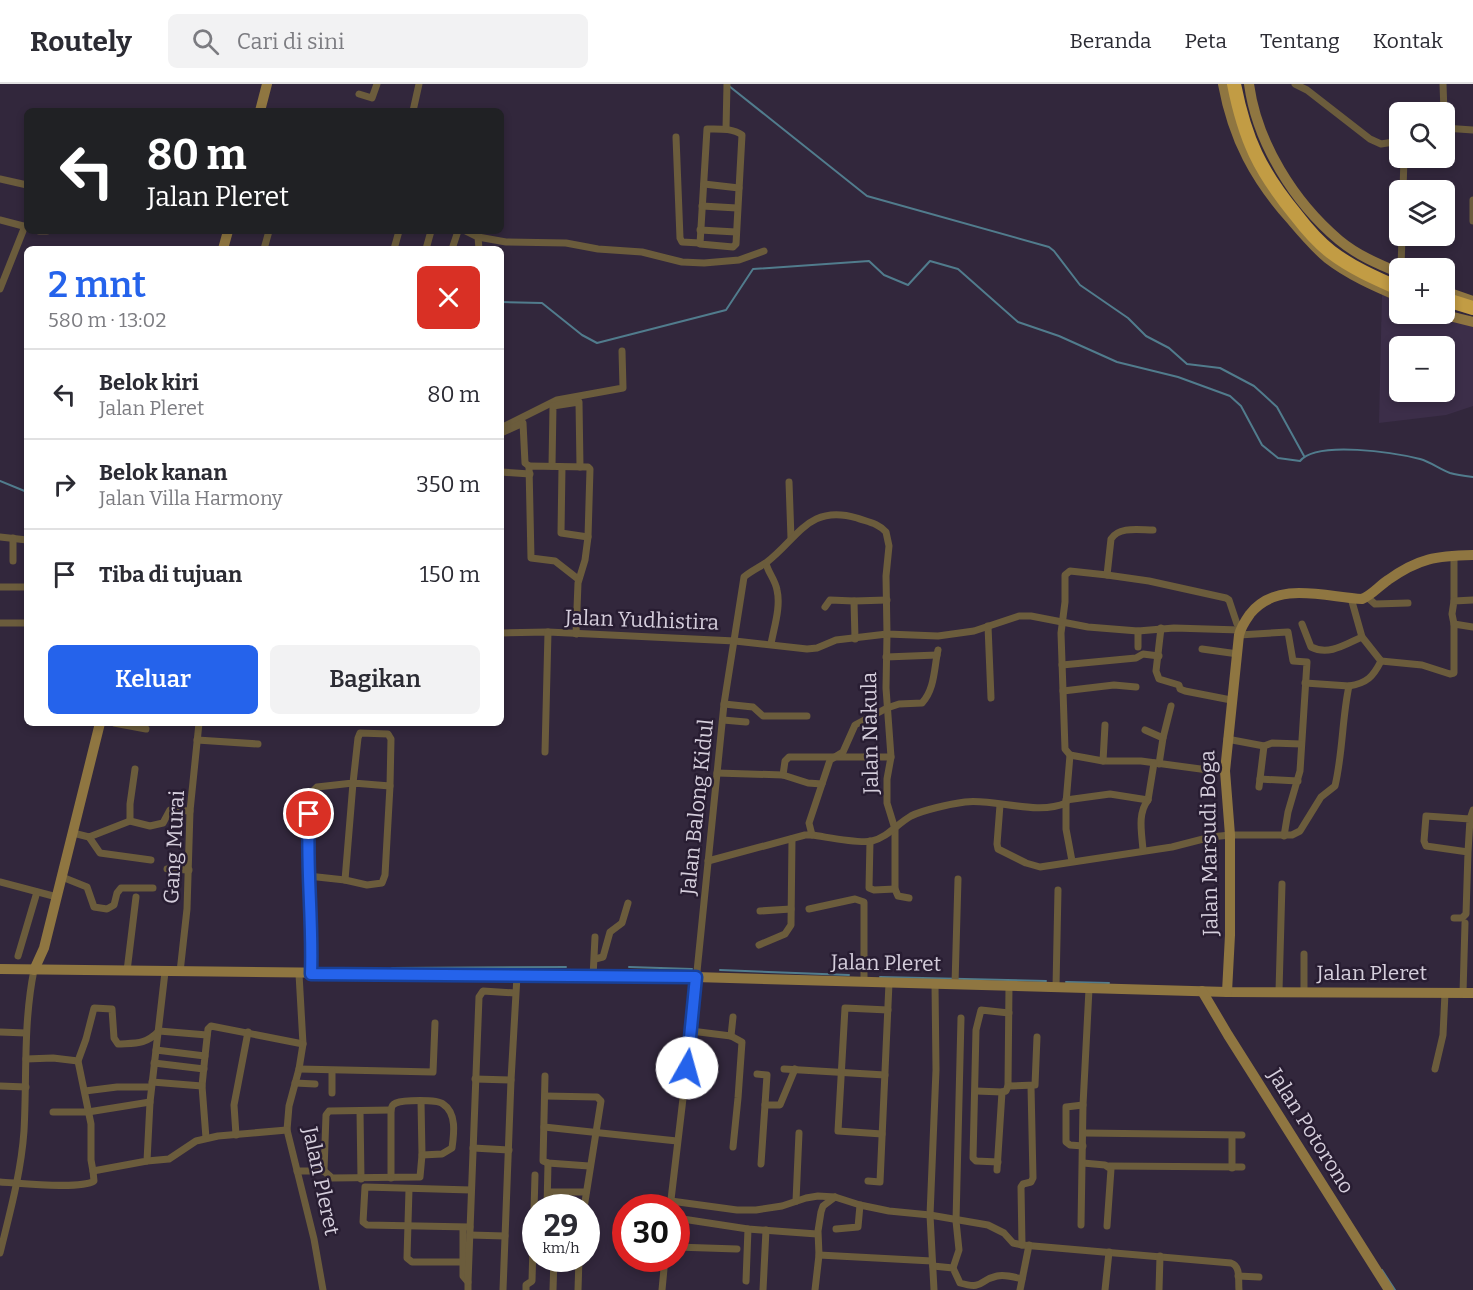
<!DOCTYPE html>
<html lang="id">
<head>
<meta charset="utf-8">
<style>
	:root { --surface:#fff; --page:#f2f2f3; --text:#2b2b33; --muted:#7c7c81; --line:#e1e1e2; --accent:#2563eb }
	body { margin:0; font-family:Bitter,serif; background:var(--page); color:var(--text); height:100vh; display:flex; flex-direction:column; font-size:22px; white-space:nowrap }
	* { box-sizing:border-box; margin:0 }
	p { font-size:20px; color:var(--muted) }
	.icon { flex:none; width:33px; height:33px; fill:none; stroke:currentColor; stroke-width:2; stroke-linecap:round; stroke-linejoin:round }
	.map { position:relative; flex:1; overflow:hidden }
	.sheet { position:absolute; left:24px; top:162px; width:480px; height:480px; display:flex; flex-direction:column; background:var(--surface); border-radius:9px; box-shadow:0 3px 9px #0003 }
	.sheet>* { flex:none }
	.top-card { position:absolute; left:24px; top:24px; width:480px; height:126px; border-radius:9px; box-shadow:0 3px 9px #0003; background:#202124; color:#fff; overflow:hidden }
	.fabs { position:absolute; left:1389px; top:18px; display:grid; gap:12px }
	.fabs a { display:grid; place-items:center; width:66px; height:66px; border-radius:9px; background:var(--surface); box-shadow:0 3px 9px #0003; font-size:30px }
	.speed { position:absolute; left:522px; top:1110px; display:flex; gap:12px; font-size:30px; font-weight:700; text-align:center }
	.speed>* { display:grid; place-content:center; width:78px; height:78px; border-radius:50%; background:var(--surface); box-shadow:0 3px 9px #0003; line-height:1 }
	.speed small { font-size:15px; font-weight:400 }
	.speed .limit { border:9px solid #d22; background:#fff; color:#111 }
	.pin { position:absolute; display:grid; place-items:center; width:51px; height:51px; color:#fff; margin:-26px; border:3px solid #fff; border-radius:50%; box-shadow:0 2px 6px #0007 }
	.me { position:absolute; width:66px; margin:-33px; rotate:7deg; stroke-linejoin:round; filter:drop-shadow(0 0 4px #0008) }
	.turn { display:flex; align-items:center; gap:21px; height:126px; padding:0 24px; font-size:27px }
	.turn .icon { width:78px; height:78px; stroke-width:2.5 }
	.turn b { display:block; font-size:42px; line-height:51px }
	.round { display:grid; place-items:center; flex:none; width:63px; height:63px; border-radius:9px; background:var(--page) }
	.overview { display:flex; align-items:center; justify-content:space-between; height:102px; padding:0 24px }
	h1 { font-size:36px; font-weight:600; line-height:45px; color:var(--accent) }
	.cta { display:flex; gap:12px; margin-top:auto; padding:12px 24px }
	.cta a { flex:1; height:69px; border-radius:9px; background:var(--accent); color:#fff; font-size:24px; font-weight:600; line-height:69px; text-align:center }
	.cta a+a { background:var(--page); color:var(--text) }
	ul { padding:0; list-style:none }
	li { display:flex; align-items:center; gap:18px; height:90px; padding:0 24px; border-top:2px solid var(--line) }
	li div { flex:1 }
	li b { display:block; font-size:22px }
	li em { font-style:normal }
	header { display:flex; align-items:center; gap:36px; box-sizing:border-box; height:84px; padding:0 30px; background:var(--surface); border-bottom:2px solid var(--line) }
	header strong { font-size:28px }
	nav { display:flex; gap:33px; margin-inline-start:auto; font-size:21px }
	.search { width:420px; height:54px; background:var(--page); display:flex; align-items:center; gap:15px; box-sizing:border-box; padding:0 21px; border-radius:9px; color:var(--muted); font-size:22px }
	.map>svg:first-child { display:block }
	.built { fill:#3c2e49; fill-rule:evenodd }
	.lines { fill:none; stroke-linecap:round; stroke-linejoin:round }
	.stream { stroke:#517c8d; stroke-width:2 }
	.street { stroke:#6b5c3c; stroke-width:7 }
	.secondary { stroke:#8f7641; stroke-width:10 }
	.highway { stroke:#c29c44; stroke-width:14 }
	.route-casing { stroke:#184099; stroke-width:15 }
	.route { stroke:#2563eb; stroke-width:10 }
	.labels { text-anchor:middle; stroke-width:5; stroke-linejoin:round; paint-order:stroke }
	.street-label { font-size:21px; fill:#d5cedc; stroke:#281d32 }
</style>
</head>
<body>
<header>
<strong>Routely</strong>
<div class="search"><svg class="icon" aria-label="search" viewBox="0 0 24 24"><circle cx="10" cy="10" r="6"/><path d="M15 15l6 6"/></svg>Cari di sini</div>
<nav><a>Beranda</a><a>Peta</a><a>Tentang</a><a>Kontak</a></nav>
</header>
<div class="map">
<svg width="1473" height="1206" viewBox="0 0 1473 1206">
	<rect width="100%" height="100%" fill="#32273c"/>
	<path class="built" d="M1382 207 1399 214 1400 230H1439L1473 243V322L1446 331 1379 339ZM1400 262H1444V308H1400Z"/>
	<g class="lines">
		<g class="stream">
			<path d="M729 2 867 112 1049 163 1054 167 1080 201 1128 234 1146 252 1169 264 1187 280 1220 284 1254 302 1264 311 1277 323 1304 372"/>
			<path d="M501 218 542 219 582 251 597 259 726 226 753 185 869 177 884 191 908 201 930 177 958 185 1018 238 1059 252 1117 278 1178 293 1230 312 1241 322 1262 361 1278 374 1300 377C1317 356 1396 369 1420 375 1431 378 1439 385 1450 389 1457 391 1465 392 1473 393"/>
			<path d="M0 397 27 408"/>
			<path d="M629 883 692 885"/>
			<path d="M392 884 566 883"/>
			<path d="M720 886 849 891"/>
			<path d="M880 893 1046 897"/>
			<path d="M1066 898 1109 899"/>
			<path d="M1382 1186 1395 1206"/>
		</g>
		<g class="street">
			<path d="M1295 0 1307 6 1370 55 1381 60 1400 57"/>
			<path d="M1443 0 1444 28"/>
			<path d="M359 10 372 14 377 0"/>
			<path d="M413 27 419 0"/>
			<path d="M1444 44 1473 46"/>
			<path d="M707 45C719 45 733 44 742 51L736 160 733 163 700 160Z"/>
			<path d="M726 45 727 0"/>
			<path d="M676 53 680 154 682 158 700 159"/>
			<path d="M0 95 27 101"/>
			<path d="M704 100 739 104"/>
			<path d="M1403 106 1404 74"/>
			<path d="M1473 116V137"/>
			<path d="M702 122 737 124"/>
			<path d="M0 136 27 143"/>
			<path d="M700 146 736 148"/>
			<path d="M39 147H47"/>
			<path d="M466 147 478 153 479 165"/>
			<path d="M478 153 506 158 566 159 598 165 642 168 682 178 704 179 739 176 764 167"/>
			<path d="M264 165 269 147"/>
			<path d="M394 165 399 147"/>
			<path d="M426 165 431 147"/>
			<path d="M452 165 458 147"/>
			<path d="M1401 184 1402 152"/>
			<path d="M0 205 25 142"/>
			<path d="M501 344 557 316 623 304 622 267"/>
			<path d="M501 349 523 339 525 379 529 382"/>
			<path d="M552 382 553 322 579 318 580 383"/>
			<path d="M562 383 561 449 588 453"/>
			<path d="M501 388 530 390"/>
			<path d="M789 398 791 454"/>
			<path d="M0 453 27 456"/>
			<path d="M13 477V454"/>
			<path d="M766 479C768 489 775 495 777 506 781 523 774 543 771 560"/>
			<path d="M1107 491 1149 497 1226 514 1229 516 1237 540 1242 542"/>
			<path d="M0 503H27"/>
			<path d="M1367 513 1375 520 1408 519"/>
			<path d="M1351 514 1362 553 1381 577"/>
			<path d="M854 517 855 555"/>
			<path d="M1454 517V472"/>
			<path d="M825 523 830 516 854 517 887 516"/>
			<path d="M0 539H27"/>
			<path d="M1302 540 1311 563C1329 572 1346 560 1362 553"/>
			<path d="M1454 540 1452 530 1454 517 1473 516"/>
			<path d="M988 542 991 614"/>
			<path d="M1161 544 1156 587 1159 595 1179 601 1180 605 1185 607 1231 616"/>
			<path d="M1138 547V563"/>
			<path d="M501 549 548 548 735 557 807 565 817 564 836 556 887 550 886 604 891 673 887 695V719L895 745V805L898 812 909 814"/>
			<path d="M576 550 578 499 585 476 588 453 590 385 588 383 529 382 531 474 555 477 578 495"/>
			<path d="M1239 551 1288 548 1293 577 1307 578 1300 687 1288 728 1284 752"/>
			<path d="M1202 565 1238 570"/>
			<path d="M886 573 937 571"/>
			<path d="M1381 577 1422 581 1450 590 1454 589V540L1473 543"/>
			<path d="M1062 581 1136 574 1143 570 1159 572"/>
			<path d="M1305 599 1349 602"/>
			<path d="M1063 607 1114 601 1136 603"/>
			<path d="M724 620 753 623 763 632H807"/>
			<path d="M723 636 746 638"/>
			<path d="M114 639 146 645"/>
			<path d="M1145 646 1163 654 1159 680"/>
			<path d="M1163 654 1171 622"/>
			<path d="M1227 655 1264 662"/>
			<path d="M197 656 258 660"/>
			<path d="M545 668 548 548"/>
			<path d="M1070 671 1103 677H1141L1208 686 1225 687"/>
			<path d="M1103 677 1105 641"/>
			<path d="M783 691 785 677 789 673H891"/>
			<path d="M1260 695 1298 697"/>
			<path d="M822 700 830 676 843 668 855 641 887 624 899 620 922 619C935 605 934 584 938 566"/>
			<path d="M1259 703 1264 662 1272 659 1301 660"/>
			<path d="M1066 716 1110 710 1148 716 1154 679"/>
			<path d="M1066 719V745L1072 777"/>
			<path d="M1000 721 997 760 998 765 1026 779 1040 783 1172 763 1211 753 1230 751H1292L1300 747 1321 713 1335 702C1343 668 1342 634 1349 602 1367 599 1373 593 1381 577"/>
			<path d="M1470 735 1473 726"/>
			<path d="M130 737V720L135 685"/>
			<path d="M73 749 89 753 130 737 150 742 163 739 170 726 190 727"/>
			<path d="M812 751C827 753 859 760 872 757 888 753 897 740 911 732 923 726 950 720 965 718 994 714 1037 732 1066 719L1070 671 1065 665 1061 549 1065 518V491L1070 487 1107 491 1111 455C1119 442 1140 446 1153 446"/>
			<path d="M89 753 100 769 151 776"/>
			<path d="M870 757 869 804 874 806 895 805"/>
			<path d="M1143 766C1142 750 1137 730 1148 716"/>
			<path d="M708 777 805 751H812L809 739 822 700 808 699 783 691 717 689"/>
			<path d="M167 785 189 786"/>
			<path d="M308 792 345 796 367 801 382 799 385 791 390 702"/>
			<path d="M62 793 87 803 94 823 107 825 114 821 117 809 121 804H153"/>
			<path d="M0 798 57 813"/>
			<path d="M809 825 855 815 864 818V898"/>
			<path d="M760 827 791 825"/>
			<path d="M1454 834H1462L1466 830 1468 768 1426 762 1424 757 1426 732 1470 735 1468 768"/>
			<path d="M759 861 785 850 791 841 792 755"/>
			<path d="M1304 870V908"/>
			<path d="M18 872 37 808"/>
			<path d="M595 875 603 873 610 848 622 839 628 819"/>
			<path d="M127 887 136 813"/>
			<path d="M180 888 187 825 190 727 199 639"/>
			<path d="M299 890 303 960 299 985 289 1022 287 1046 314 1155 323 1206"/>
			<path d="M311 890C314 830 304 770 310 710L317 703 353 699 358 654 360 649 388 650 391 655 390 702 353 699 345 796"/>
			<path d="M593 893 595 853"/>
			<path d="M955 900 958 795"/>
			<path d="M1009 901 1008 1002 1035 1001 1037 953"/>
			<path d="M1056 903 1058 806"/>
			<path d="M1279 907 1282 800"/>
			<path d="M1463 909 1465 839"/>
			<path d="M691 947 731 952 742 958 738 1014 733 1063"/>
			<path d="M0 948 26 949"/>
			<path d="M731 952 733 933"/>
			<path d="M156 966 205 972 202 1002 206 1054"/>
			<path d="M205 972 208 945 211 942 303 960"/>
			<path d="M26 975 53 974 78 977"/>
			<path d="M154 979 204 985"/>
			<path d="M686 984 709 985"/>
			<path d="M299 985 433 988 435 939"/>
			<path d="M784 985 885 991"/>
			<path d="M1435 985 1443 951 1445 909"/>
			<path d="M332 987V1009"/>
			<path d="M757 990 767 991 761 1080"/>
			<path d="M545 992 543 1077 548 1079 589 1082"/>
			<path d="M475 995 511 996"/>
			<path d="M152 998 202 1002"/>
			<path d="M295 999 315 1000"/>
			<path d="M0 1002 26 1003"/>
			<path d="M85 1007 117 1003H151"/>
			<path d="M976 1007 1002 1008"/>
			<path d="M545 1012 597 1013 601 1017 584 1124"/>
			<path d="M765 1021H780L795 985"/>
			<path d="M1083 1021 1066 1023V1058L1070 1061 1083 1062"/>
			<path d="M360 1027 361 1095"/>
			<path d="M53 1028H88L150 1018"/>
			<path d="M544 1043 677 1057"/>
			<path d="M1084 1049 1242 1051"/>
			<path d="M882 1050 838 1047 845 924 888 926"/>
			<path d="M236 1051 234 1021 248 948"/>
			<path d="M473 1064 509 1066"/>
			<path d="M147 1077 169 1075 196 1057 218 1052 287 1046"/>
			<path d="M998 1078 976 1077 973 1074 976 946 981 926 1009 929"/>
			<path d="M1083 1079 1105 1081 1111 1085 1107 1142"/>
			<path d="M1109 1082 1242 1083"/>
			<path d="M1232 1084V1052"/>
			<path d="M997 1086 1002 1008 1006 1007 1008 1002"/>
			<path d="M93 1087 91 1076V1040L78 977 86 955 94 924 112 925 114 954 118 960C136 959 145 961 159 947L207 951"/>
			<path d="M297 1087H324L332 1094 420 1093 422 1071 421 1017"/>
			<path d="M324 1087 326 1031 329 1027 391 1026"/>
			<path d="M391 1094V1026C392 1022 392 1021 396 1019 403 1016 437 1015 443 1020 457 1029 454 1050 452 1064L442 1070 422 1071"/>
			<path d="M868 1097 880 1098 889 899"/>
			<path d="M0 1098C19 1099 80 1106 94 1097L93 1087 147 1077 150 1018 165 888"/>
			<path d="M409 1105 407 1174 412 1178H463"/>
			<path d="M548 1108H586"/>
			<path d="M671 1117 737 1126H756L782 1122 806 1114 818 1112 835 1113 860 1121 889 1127 930 1131 988 1141 1004 1149 1013 1159 1022 1161 1231 1179C1241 1182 1238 1196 1239 1206"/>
			<path d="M796 1117 799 1049"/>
			<path d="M547 1124 548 1079"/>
			<path d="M670 1124 691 947 724 620 744 493C751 487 760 483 767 478 799 453 809 420 857 434 868 438 878 439 886 448L889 462 886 492 887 550 938 552 974 547 1019 532H1031L1088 543 1138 547 1174 544 1240 546"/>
			<path d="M676 1134 748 1145 817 1150"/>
			<path d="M1081 1141 1083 1021 1089 905"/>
			<path d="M470 1143 367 1141 363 1138 365 1103 471 1106"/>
			<path d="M463 1144V1192L468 1198V1206"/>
			<path d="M836 1145 858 1143 860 1121"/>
			<path d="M470 1151 505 1152"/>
			<path d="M1022 1161 1021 1103 1023 1100 1031 1098 1033 1094 1031 1002"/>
			<path d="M676 1163 737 1165"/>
			<path d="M0 1169C10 1128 21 1089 24 1047 27 993 23 940 34 886"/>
			<path d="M819 1171 932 1177"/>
			<path d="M933 1182 953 1184 960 1199C985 1206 978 1196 997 1192 1005 1190 1014 1193 1022 1195"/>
			<path d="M953 1184 959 1166 956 1137 961 934"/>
			<path d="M1238 1192 1259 1193"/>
			<path d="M746 1197 748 1145"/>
			<path d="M468 1198 479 913 483 907 515 909"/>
			<path d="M503 1206 511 996 517 892"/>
			<path d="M526 1206V1201L532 1197 535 1091"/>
			<path d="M553 1206 554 1174"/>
			<path d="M578 1206 579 1174"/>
			<path d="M662 1206 665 1174"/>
			<path d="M763 1206 766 1146"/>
			<path d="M815 1206 819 1171 818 1147 821 1128 823 1122 835 1113"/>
			<path d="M934 1206 930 1131 936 986 935 900"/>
			<path d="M1020 1206 1029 1161"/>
			<path d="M1105 1206 1109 1168"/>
			<path d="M1159 1206 1160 1172"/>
		</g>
		<g class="secondary">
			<path d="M1223 0C1233 55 1255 96 1292 137 1303 150 1314 163 1327 174 1349 191 1374 202 1400 213"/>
			<path d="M1249 0C1257 59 1294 118 1339 156 1357 171 1378 180 1400 189"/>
			<path d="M260 27 267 0"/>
			<path d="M223 165 228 147"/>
			<path d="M1444 207 1473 217"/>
			<path d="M1441 230 1473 238"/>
			<path d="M0 885 695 893 1227 908 1473 909"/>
			<path d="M34 886 44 864 100 639"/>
			<path d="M1202 907 1228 951 1389 1206"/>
			<path d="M1227 908 1230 851V751L1225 687 1239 551C1241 543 1245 537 1250 530 1277 496 1325 513 1362 515 1372 511 1379 502 1388 496 1419 474 1436 472 1473 471"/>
		</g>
		<g class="highway">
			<path d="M1234 0C1245 56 1260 87 1296 131 1306 144 1318 158 1331 168 1352 184 1375 194 1400 205"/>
			<path d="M1444 215 1473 224"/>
		</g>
	</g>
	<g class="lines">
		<g class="route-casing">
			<path id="route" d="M309 730C306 783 313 836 311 890L696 893 687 984"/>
		</g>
		<use href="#route" class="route"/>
	</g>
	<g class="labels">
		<g class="street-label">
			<text transform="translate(642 536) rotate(2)" y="7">Jalan Yudhistira</text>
			<text transform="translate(870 649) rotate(-91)" y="7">Jalan Nakula</text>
			<text transform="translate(697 723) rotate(-84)" y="7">Jalan Balong Kidul</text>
			<text transform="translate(1209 759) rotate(-91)" y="7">Jalan Marsudi Boga</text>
			<text transform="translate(174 763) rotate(-87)" y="7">Gang Murai</text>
			<text transform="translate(886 879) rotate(1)" y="7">Jalan Pleret</text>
			<text x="1372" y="896">Jalan Pleret</text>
			<text transform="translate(1311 1047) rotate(58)" y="7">Jalan Potorono</text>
			<text transform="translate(321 1097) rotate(78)" y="7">Jalan Pleret</text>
		</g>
	</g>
</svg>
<div class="fabs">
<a><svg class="icon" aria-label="search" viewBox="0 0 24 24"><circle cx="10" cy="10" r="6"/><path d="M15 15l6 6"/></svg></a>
<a><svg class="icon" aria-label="layers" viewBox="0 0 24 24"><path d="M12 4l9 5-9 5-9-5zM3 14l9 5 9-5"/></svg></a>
<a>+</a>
<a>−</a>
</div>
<div class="speed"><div>29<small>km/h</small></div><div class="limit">30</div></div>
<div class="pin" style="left:309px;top:730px;background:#d93025"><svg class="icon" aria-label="arrive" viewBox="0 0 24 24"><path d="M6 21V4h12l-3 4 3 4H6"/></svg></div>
<svg class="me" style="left:687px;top:984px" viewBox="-20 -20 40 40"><circle r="19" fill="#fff"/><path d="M0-13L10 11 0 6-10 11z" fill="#2563eb"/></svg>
<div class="top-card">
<div class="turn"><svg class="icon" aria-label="left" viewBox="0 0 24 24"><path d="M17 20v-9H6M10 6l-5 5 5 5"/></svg><div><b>80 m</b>Jalan Pleret</div></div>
</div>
<section class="sheet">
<div class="overview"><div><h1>2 mnt</h1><p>580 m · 13:02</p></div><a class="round" style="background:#d93025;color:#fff"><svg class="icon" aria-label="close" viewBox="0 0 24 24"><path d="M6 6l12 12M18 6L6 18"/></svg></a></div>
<ul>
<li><svg class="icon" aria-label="left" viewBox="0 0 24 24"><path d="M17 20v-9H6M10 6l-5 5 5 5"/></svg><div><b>Belok kiri</b><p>Jalan Pleret</p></div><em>80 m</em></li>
<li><svg class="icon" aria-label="right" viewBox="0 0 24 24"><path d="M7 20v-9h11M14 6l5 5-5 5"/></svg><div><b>Belok kanan</b><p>Jalan Villa Harmony</p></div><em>350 m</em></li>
<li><svg class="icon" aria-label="arrive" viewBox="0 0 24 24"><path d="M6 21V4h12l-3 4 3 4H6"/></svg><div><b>Tiba di tujuan</b></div><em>150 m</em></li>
</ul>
<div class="cta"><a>Keluar</a><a>Bagikan</a></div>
</section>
</div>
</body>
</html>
